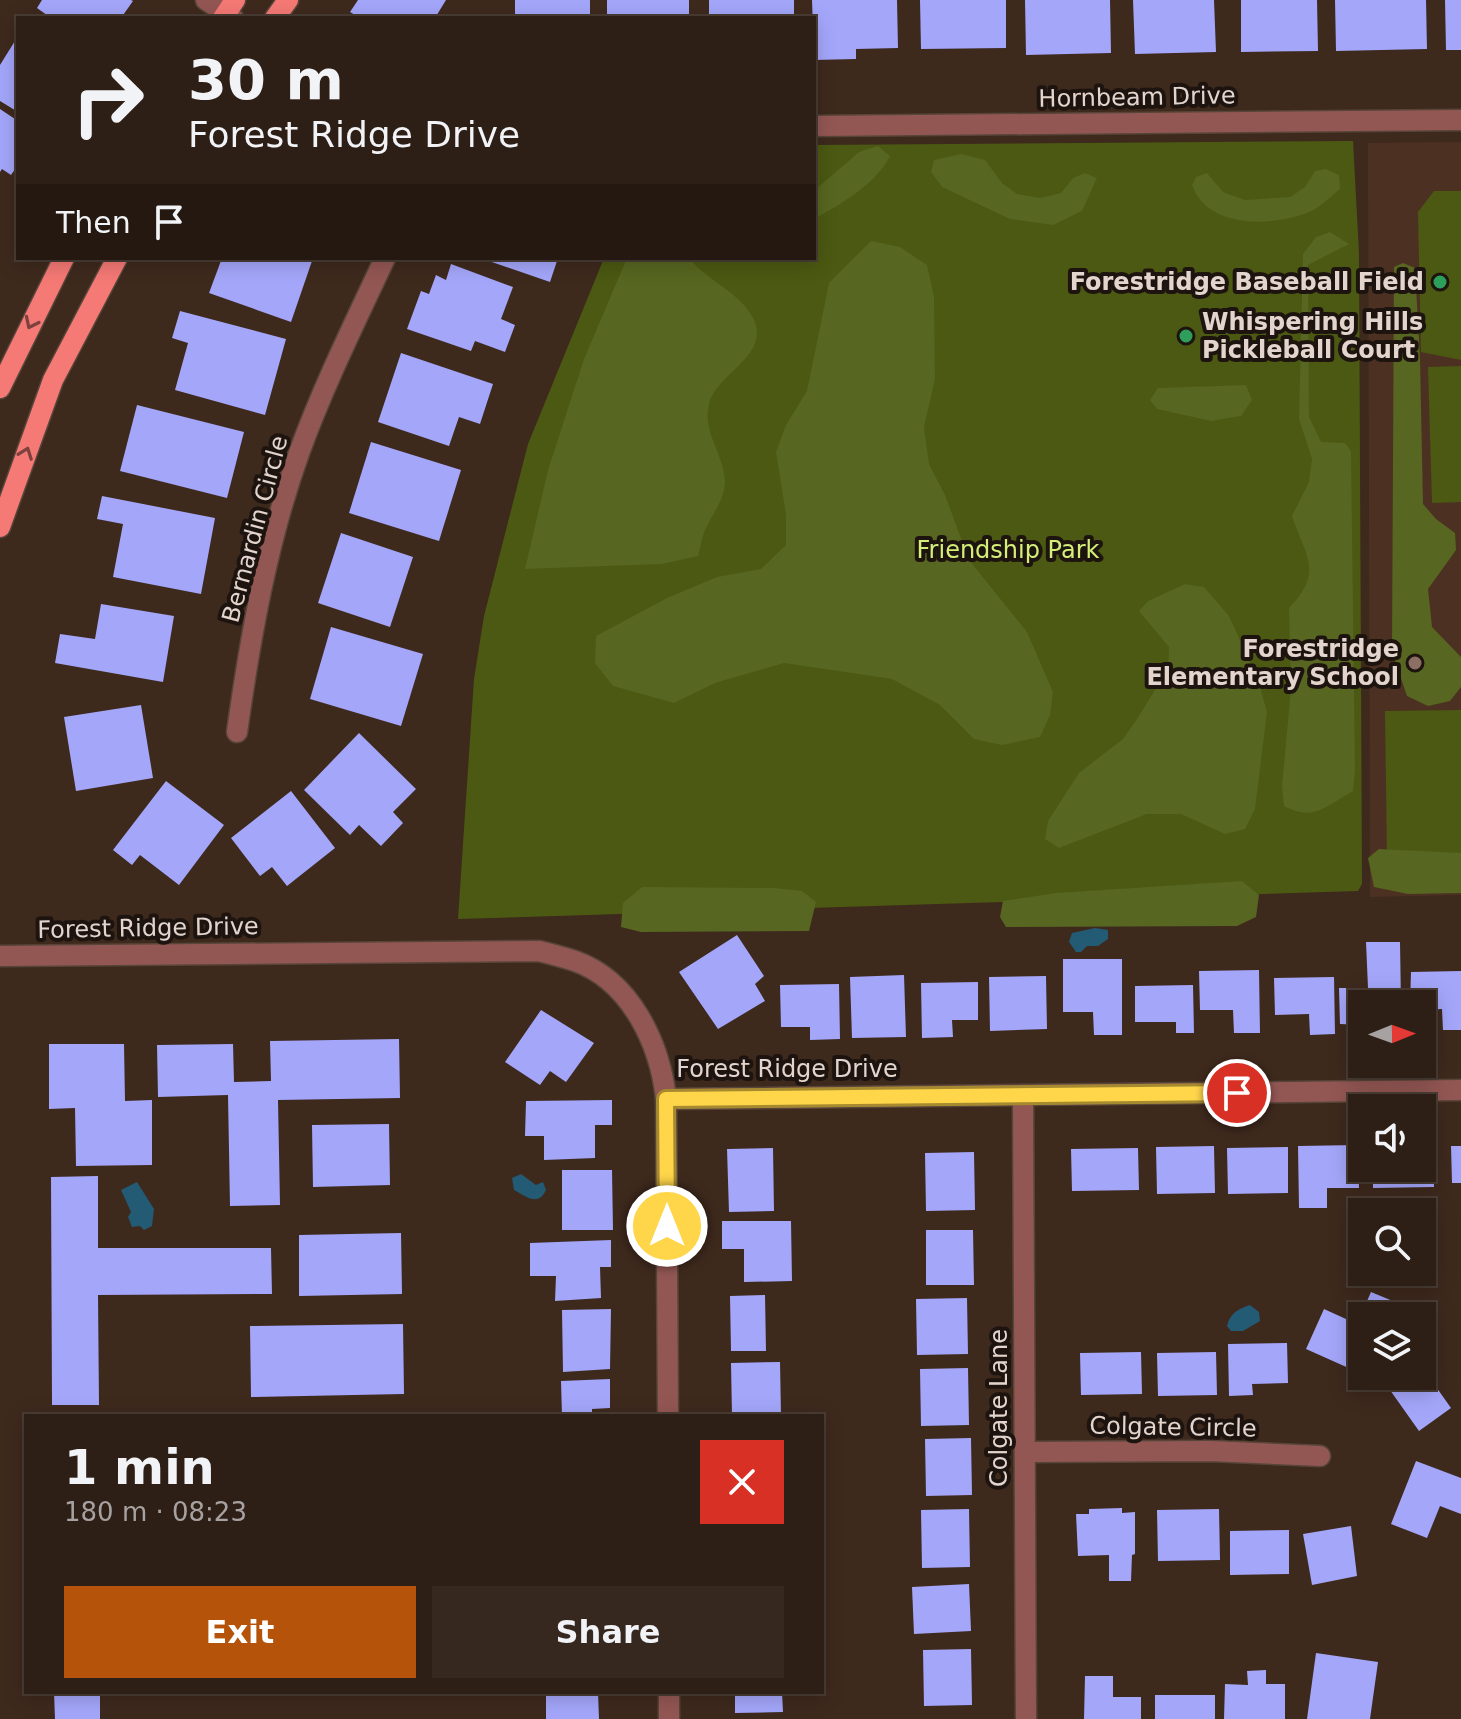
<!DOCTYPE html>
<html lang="en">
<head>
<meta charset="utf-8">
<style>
	:root { --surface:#2e1f16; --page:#36271f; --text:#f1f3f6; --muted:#a7a2a1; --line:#493d35; --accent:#b45309 }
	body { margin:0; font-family:"DejaVu Sans",sans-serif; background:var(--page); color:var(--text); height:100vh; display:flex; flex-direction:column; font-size:30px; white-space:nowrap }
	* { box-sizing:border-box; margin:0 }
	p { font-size:26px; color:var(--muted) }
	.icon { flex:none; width:44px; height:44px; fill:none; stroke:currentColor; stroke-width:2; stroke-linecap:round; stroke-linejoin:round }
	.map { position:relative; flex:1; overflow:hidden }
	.sheet { position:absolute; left:24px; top:1414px; width:800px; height:280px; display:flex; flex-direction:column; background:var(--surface); border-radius:0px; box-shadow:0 4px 20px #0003,0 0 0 2px var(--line) }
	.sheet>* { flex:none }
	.top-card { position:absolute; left:16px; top:16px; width:800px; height:244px; border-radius:0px; box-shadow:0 4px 20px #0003,0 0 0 2px var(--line); background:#2e1f16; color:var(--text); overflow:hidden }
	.needle { width:52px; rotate:89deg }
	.fabs { position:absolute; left:1348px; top:990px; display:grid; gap:16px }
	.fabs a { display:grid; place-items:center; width:88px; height:88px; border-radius:0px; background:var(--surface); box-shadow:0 4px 20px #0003,0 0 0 2px var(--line); font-size:40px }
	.pin { position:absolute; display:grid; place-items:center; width:68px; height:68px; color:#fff; margin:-34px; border:4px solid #fff; border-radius:50%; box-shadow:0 2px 8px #0007 }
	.me { position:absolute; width:88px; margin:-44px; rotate:0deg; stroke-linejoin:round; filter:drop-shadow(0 0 6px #0008) }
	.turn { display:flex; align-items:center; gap:28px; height:168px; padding:0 40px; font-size:36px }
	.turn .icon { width:104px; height:104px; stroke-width:2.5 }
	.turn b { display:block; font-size:56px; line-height:68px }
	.then { display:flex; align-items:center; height:76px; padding:0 40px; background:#0003; gap:16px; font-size:30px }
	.round { display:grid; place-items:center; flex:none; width:84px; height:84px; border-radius:0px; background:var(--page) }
	.headline { display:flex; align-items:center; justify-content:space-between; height:136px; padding:0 40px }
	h1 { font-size:48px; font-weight:700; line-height:60px }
	.button { display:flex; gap:16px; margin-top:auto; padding:16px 40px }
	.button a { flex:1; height:92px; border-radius:0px; background:var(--accent); color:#fff; font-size:32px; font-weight:700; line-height:92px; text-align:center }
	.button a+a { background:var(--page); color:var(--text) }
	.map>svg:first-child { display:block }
	.built { fill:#4c3122 }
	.green { fill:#4b5912 }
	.forest { fill:#576620 }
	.water { fill:#235a74 }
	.building { fill:#a4a6fa }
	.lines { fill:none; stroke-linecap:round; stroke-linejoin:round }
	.minor-casing { stroke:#584539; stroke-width:23 }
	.major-casing { stroke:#584539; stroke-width:23 }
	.minor { stroke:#935753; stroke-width:20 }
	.major { stroke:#f57975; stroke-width:20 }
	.oneway { stroke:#7f413d }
	.route-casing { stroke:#a68a30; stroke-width:20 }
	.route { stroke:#ffd54a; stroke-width:14 }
	.leisure-dot { fill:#2e9e5b; stroke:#1e140f; stroke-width:3 }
	.education-dot { fill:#8d6e63; stroke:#1e140f; stroke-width:3 }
	.labels { text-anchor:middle; stroke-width:8; stroke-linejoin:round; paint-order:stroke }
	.street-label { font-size:24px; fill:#e3d5cd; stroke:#1e140f }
	.poi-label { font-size:24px; font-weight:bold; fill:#e3d5cd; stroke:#1e140f; text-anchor:end }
	.park-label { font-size:24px; fill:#d3ef77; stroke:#1e140f }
</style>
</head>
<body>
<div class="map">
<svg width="1461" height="1719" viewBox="0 0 1461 1719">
	<rect width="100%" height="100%" fill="#3e291d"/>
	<path class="built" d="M1461 142V895L1370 897 1368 143Z"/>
	<g class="green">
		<path d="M1353 141 1359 253 1362 884 1358 891 458 919 474 679 484 616 528 444 604 258H814V145Z"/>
		<path d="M1434 191H1461V360L1421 352 1418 212Z"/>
		<path d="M1461 366V502L1432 503 1428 367Z"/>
		<path d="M1461 710V856L1387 857 1385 711Z"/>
	</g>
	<g class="forest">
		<path d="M878 146 890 156C875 185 841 204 814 219V191L859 152Z"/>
		<path d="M961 154 985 160 1002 183 1017 194 1040 198 1061 193 1073 178 1085 173 1097 178 1082 211 1053 225 1010 219 942 187 931 172 934 160Z"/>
		<path d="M1326 169 1339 175 1340 189C1330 197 1320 208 1309 212 1273 227 1207 229 1192 185L1196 177 1207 173 1223 192 1245 200 1290 197 1305 187 1315 171Z"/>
		<path d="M1330 232 1349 244 1308 265 1309 417 1321 442 1345 443 1351 451 1355 770 1353 791C1326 806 1314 822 1284 806L1282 786 1291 689 1289 608C1324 571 1306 558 1292 516L1309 482 1312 459 1299 419 1303 254 1316 237Z"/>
		<path d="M871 241 900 247 927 265 934 297 935 379 924 427 929 464 945 495 969 560 1027 632 1053 692 1050 715 1040 737 1002 745 974 739 940 705 892 679 784 663 715 683 674 703 613 686 595 663 596 636 667 598 717 577 761 569 786 545V515L776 452 786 425 807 391 829 283Z"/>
		<path d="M627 258H689C706 280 738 291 752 316 774 355 716 373 709 404 702 431 724 455 725 481 725 498 714 512 707 526 702 535 701 546 698 556L662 564 525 569 548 470 584 359Z"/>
		<path d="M1403 263 1415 268 1420 359 1423 504 1436 519 1455 533 1456 550 1428 589 1432 627 1461 657V687L1450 701 1428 706 1407 696 1392 651 1394 267Z"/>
		<path d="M1246 385 1252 400 1241 416 1211 421 1157 409 1150 400 1158 388Z"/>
		<path d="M1185 584 1204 587 1229 616 1258 680 1267 712 1255 809 1245 829 1225 834 1181 814H1147L1059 848 1045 839 1048 821 1079 773 1123 739 1137 719 1168 669 1169 647 1139 611 1148 601Z"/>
		<path d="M1379 849 1461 853V893L1408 894 1374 887 1368 858Z"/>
		<path d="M1242 881 1259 895 1256 917 1237 926 1006 927 1000 917 1003 901 1056 893Z"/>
		<path d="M642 887 774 888 802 891 816 902 809 931 641 932 621 927 623 903Z"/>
	</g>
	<g class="water">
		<path d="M1095 928 1108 930V939L1098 946H1087L1081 952H1076L1069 942 1072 933Z"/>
		<path d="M521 1174 536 1185 543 1182 546 1190C538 1208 524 1195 514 1190L512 1178Z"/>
		<path d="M137 1182 154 1209 152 1226 144 1230 140 1226 132 1227 128 1217 131 1212 121 1190Z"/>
		<path d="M1250 1305 1259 1312 1260 1321 1243 1331H1231L1227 1326C1230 1313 1238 1309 1250 1305Z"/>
	</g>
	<g class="building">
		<path d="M42 0H131L133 1 121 18H51L37 8Z"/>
		<path d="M358 0H446L435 18H360L350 12Z"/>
		<rect x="515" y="0" width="75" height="18"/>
		<rect x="607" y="0" width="82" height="18"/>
		<rect x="709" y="0" width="85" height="18"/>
		<path d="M812 0H897L898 48 856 49V59L814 60Z"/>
		<path d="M920 0H1006V48L921 49Z"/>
		<path d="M1025 0H1110L1111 53 1026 55Z"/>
		<path d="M1133 0H1214L1216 52 1135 54Z"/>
		<path d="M1241 0H1317L1318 51 1241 52Z"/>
		<path d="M1335 0H1426L1427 49 1336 51Z"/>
		<path d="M1445 0H1461V50H1446Z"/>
		<path d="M18 36V112L0 101V65Z"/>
		<path d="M0 109 18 121V165L11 175 2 169 0 172Z"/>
		<path d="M222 258H313L291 322 209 293Z"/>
		<path d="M480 258H558L550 282Z"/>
		<path d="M451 264 513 287 501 319 515 325 505 352 475 341 471 351 407 329 421 291 429 294 436 275 446 280Z"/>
		<path d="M180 311 286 339 265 415 175 390 188 343 172 338Z"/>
		<path d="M401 353 493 384 480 424 459 417 449 446 378 422Z"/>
		<path d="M137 405 244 432 227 498 120 471Z"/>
		<path d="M371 442 461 470 439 541 349 513Z"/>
		<path d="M102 496 215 518 201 594 113 577 123 524 97 519Z"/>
		<path d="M341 533 413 557 390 627 318 603Z"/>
		<path d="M101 604 174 616 163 682 55 663 60 634 95 639Z"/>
		<path d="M331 627 423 654 401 726 310 699Z"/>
		<path d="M141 705 153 778 76 791 64 717Z"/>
		<path d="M359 733 416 789 393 812 403 823 381 846 359 825 350 835 304 790Z"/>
		<path d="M166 781 224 825 179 885 140 855 132 865 113 850Z"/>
		<path d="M291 791 335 848 287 886 272 867 260 876 231 838Z"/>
		<path d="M737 935 764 976 755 984 765 1001 718 1029 679 972Z"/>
		<path d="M1366 942H1400L1401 1004H1362V1025L1340 1024 1339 988H1368Z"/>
		<path d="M1063 959H1122V1035H1094L1093 1012H1063Z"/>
		<path d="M1259 970 1260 1033H1234L1233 1010H1200L1199 971Z"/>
		<path d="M1461 971V1030H1443L1442 1009 1422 1010V1004H1410L1411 972Z"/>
		<path d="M904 975 906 1037 852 1038 850 977Z"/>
		<path d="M1046 976 1047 1029 990 1031 989 977Z"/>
		<path d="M1334 977 1335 1034 1310 1035 1309 1014 1275 1015 1274 978Z"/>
		<path d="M978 982V1020H952L953 1037 922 1038 921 983Z"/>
		<path d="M839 984 840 1039 810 1040V1027H781L780 985Z"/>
		<path d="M1193 985 1194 1033H1176V1022H1135V986Z"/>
		<path d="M541 1010 594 1043 566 1082 550 1071 540 1085 505 1062Z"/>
		<path d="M399 1039 400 1098 278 1100 280 1205 230 1206 228 1095 158 1097 157 1045 233 1044 234 1082 271 1081 270 1041Z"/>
		<path d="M49 1044H124L125 1101 152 1100V1165L76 1166 75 1108 49 1109Z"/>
		<path d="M612 1100V1125H595V1158L544 1160V1136H525L526 1101Z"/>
		<path d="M389 1124 390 1185 313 1187 312 1125Z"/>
		<path d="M1358 1145 1359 1188H1327V1208H1299L1298 1146Z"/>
		<path d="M1214 1146 1215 1193 1157 1194 1156 1147Z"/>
		<path d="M1451 1146H1461V1183H1452Z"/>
		<path d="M1288 1147V1193L1228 1194 1227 1148Z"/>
		<path d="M773 1148 774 1211 729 1212 727 1149Z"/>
		<path d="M1138 1148 1139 1190 1072 1191 1071 1149Z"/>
		<path d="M1422 1148H1433L1434 1187 1373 1188V1168H1422Z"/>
		<path d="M974 1152 975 1210 926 1211 925 1153Z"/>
		<path d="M562 1170H612L613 1230H562Z"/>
		<path d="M98 1176V1248H271L272 1294 98 1295 99 1405H52L51 1177Z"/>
		<path d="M722 1221H791L792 1281 744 1282V1249H722Z"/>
		<path d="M926 1230H973L974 1285H926Z"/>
		<path d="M401 1233 402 1294 299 1296V1235Z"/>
		<path d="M611 1240V1267H600L601 1298 555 1301 556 1276H530V1243Z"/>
		<path d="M1371 1292 1400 1304 1395 1316H1362V1374L1306 1349 1324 1309 1357 1324Z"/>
		<path d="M765 1295 766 1351H731L730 1296Z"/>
		<path d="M967 1298 968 1354 917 1355 916 1299Z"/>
		<path d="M611 1309 610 1369 563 1372 562 1310Z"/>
		<path d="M403 1324 404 1394 251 1397 250 1326Z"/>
		<path d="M1287 1343 1288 1383 1252 1384 1253 1395 1229 1396 1228 1344Z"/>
		<path d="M1141 1352 1142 1394 1081 1395 1080 1353Z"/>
		<path d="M1216 1352 1217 1395 1158 1396 1157 1353Z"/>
		<path d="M780 1362 781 1416H732L731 1363Z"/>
		<path d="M1422 1367 1451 1408 1419 1431 1385 1383 1394 1376H1422Z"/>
		<path d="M968 1368 969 1425 921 1426 920 1369Z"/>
		<path d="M610 1379V1408L592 1409V1416H562L561 1381Z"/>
		<path d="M971 1438 972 1495 926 1496 925 1439Z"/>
		<path d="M1416 1461 1461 1478V1514L1440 1506 1427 1538 1391 1524Z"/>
		<path d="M1122 1508V1513L1135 1512V1554L1132 1555 1131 1581H1109V1555L1078 1556 1076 1514H1089V1509Z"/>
		<path d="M969 1509 970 1567 922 1568 921 1510Z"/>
		<path d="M1219 1509 1220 1560 1158 1561 1157 1510Z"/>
		<path d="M1351 1526 1357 1576 1312 1585 1303 1534Z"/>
		<path d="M1289 1530V1574L1230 1575V1531Z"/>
		<path d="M969 1584 971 1631 914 1634 912 1587Z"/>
		<path d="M971 1649 972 1705 924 1706 923 1650Z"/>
		<path d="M1316 1653 1378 1662 1370 1719H1307Z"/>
		<path d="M1266 1670V1684H1285V1719H1224L1225 1684 1248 1685 1247 1671Z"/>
		<path d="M1085 1676H1113V1697H1141V1719H1084Z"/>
		<path d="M54 1692H100V1719H55Z"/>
		<path d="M546 1692H598L599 1719H546Z"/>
		<path d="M735 1692H782L783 1712 735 1713Z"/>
		<rect x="1155" y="1695" width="60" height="24"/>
	</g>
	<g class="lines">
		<g class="minor-casing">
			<g id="minor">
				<path d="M206 0 233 18"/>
				<path d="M814 126 1461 120"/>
				<path d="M237 732C250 639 267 542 299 453 323 387 355 322 385 258"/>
				<path d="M0 956 539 951C551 954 563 957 575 961 631 981 660 1044 666 1099L668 1416"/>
				<path d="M1023 1096 1026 1719"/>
				<path d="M666 1099 1461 1090"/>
				<path d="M1026 1452 1210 1451 1320 1456"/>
				<path d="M669 1692V1719"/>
			</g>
		</g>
		<g class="major-casing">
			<g id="major">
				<path d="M223 18 235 0"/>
				<path d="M275 18 288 0"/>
				<path d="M0 388 64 258"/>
				<path d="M0 527 53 380 117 258"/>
			</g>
		</g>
		<use href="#minor" class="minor"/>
		<use href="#major" class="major"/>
	</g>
	<defs><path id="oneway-chevron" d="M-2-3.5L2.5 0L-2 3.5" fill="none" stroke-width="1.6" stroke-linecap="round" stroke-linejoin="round" transform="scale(2)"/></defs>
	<g class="oneway">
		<use href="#oneway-chevron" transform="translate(31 323) rotate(116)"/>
		<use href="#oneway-chevron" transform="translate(26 453) rotate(-70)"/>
	</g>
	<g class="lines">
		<g class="route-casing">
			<path id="route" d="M667 1226 666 1099 1237 1093"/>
		</g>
		<use href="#route" class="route"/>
	</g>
	<g class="leisure-dot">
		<circle cx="1440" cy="282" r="8"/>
		<circle cx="1186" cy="336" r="8"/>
	</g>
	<circle class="education-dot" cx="1415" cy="663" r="8"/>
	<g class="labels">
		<g class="street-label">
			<text transform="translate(1137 97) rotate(-1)" y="8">Hornbeam Drive</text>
			<text transform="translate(255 529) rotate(-75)" y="8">Bernardin Circle</text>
			<text transform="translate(148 928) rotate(-1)" y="8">Forest Ridge Drive</text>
			<text x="787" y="1077">Forest Ridge Drive</text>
			<text transform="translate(999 1408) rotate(-90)" y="8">Colgate Lane</text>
			<text transform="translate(1173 1427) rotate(1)" y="8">Colgate Circle</text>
		</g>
		<g class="poi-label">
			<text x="1424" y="290">Forestridge Baseball Field</text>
			<text x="1202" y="330" text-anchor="start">Whispering Hills<tspan x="1202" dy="28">Pickleball Court</tspan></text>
			<text x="1399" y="657">Forestridge<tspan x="1399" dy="28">Elementary School</tspan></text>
		</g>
		<g class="park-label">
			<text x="1008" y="558">Friendship Park</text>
		</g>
	</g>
</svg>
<div class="fabs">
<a><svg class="needle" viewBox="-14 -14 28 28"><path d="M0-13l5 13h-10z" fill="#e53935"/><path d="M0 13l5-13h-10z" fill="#a7a2a1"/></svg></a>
<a><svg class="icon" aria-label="sound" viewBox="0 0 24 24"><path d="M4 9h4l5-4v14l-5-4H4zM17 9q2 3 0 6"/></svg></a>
<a><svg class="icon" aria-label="search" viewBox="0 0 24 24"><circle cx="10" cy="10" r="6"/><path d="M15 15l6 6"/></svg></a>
<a><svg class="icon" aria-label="layers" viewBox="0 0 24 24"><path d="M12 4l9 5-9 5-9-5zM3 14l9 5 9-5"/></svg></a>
</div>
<div class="pin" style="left:1237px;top:1093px;background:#d93025"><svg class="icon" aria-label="arrive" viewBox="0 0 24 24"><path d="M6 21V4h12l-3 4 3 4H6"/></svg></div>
<svg class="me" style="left:667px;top:1226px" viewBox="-20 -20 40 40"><circle r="17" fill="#ffd54a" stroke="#fff" stroke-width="3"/><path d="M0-11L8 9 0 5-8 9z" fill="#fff"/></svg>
<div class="top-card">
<div class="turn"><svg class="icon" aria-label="right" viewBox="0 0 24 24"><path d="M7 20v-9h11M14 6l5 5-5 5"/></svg><div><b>30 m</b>Forest Ridge Drive</div></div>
<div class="then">Then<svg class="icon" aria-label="arrive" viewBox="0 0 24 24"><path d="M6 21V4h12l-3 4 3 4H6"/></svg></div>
</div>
<section class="sheet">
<div class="headline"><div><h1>1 min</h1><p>180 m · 08:23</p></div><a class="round" style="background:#d93025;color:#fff"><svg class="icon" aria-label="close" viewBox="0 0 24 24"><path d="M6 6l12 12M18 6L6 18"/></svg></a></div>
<div class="button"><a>Exit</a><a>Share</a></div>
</section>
</div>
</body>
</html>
